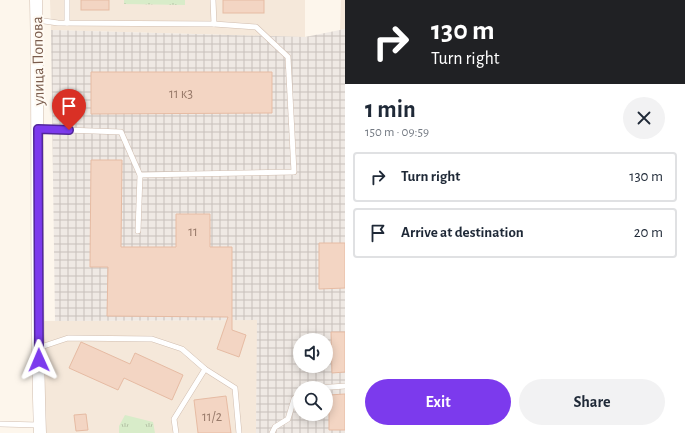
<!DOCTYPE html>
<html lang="en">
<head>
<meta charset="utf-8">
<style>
	:root { --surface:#fff; --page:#f2f2f3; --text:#1f2937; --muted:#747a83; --line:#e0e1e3; --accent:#7c3aed }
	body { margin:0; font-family:"Alegreya Sans",sans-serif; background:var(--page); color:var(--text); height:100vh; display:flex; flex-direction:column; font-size:15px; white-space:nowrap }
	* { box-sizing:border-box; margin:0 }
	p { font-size:13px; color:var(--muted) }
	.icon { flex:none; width:22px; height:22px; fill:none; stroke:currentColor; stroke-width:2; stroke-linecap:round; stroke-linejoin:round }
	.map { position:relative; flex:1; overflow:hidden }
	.details { display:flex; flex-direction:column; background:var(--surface); width:340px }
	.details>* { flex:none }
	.guide { background:#202124; color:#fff; overflow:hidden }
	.controls { position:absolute; left:293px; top:333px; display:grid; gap:8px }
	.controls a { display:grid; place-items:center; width:40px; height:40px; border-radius:50%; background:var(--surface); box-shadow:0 2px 10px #0003; font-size:20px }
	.pin { position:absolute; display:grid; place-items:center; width:34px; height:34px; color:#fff; margin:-41px -17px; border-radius:50% 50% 50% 0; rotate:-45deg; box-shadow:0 0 4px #0007 }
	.pin .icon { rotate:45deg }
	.me { position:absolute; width:44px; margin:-22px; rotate:359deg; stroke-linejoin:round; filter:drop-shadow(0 0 3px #0008) }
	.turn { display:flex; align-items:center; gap:14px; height:84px; padding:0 20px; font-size:18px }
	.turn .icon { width:52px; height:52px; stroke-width:2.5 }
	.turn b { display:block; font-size:28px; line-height:34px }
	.round { display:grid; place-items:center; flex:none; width:42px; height:42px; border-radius:21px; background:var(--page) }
	.head { display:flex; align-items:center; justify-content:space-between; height:68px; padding:0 20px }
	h1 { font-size:24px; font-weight:700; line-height:30px }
	.action { display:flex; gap:8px; margin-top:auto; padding:8px 20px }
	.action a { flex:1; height:46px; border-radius:24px; background:var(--accent); color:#fff; font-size:16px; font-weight:700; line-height:46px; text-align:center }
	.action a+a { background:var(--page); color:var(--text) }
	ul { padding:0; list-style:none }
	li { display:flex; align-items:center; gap:12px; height:50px; margin:0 8px 6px; padding:0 12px; border:2px solid var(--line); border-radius:4px }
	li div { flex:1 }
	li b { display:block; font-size:15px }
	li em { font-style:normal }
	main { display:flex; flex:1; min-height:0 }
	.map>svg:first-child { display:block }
	.residential { fill:#f5e8da }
	.industrial { fill:url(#industrial-grid); fill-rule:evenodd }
	.grass { fill:url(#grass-tufts) }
	.building { fill:#f3d5c3; stroke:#e6bba3 }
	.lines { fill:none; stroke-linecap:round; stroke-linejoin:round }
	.service-casing { stroke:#d1beb0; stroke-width:6 }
	.tertiary-casing { stroke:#d1beb0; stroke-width:13 }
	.service { stroke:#fff; stroke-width:5 }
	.tertiary { stroke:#fff; stroke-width:12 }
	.route-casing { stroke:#51269a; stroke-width:10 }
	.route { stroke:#7c3aed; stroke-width:7 }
	.labels { text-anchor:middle; stroke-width:4; stroke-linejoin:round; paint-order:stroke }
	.number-label { font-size:14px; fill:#987a6a }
	.street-label { font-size:16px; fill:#7a5c4d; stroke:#fffaf3 }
</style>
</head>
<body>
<main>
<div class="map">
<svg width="345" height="433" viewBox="0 0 345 433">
	<defs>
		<pattern id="industrial-grid" width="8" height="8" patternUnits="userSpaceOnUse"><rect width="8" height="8" fill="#efe9e4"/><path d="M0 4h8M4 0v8" fill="none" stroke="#c7c0bb"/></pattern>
		<pattern id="grass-tufts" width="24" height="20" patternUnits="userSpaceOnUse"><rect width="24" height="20" fill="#d8ecc9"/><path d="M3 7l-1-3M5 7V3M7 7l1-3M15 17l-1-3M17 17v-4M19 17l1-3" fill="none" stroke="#b4c2a5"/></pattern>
	</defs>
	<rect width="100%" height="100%" fill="#fdf6ec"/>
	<g class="residential">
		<path d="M50 0H305V37L51 30Z"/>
		<path d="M341 0H345V29L340 30Z"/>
		<path d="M258 320 256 433H45L42 321Z"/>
	</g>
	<path class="industrial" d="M345 29V433H256L257 320 55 321 51 30 305 37ZM300 340H326V366H300ZM300 388H326V414H300Z"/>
	<g class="grass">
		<path d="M124 0H185V5L124 4Z"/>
		<path d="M125 415 153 422 155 433H119V426Z"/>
	</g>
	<g class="building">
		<rect x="81" y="0" width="28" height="10"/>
		<rect x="223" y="0" width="41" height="13"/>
		<path d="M91 72H272V113L91 114Z"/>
		<path d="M91 160H122L121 247H176V214H210V247H232V330L246 335 239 357 217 349 228 317 107 316 108 267H90Z"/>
		<path d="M319 243H345V288L319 289Z"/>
		<path d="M331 332H345V372L332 373Z"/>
		<path d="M81 342 130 364 135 353 183 375 172 400 124 378 118 390 69 368Z"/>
		<path d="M345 394V430H329V395Z"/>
		<path d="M226 396 231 433H198L194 400Z"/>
		<path d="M86 414 88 430 76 431 74 415Z"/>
	</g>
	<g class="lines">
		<g class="service-casing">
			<g id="service">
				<path d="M67 0V23"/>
				<path d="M37 20 58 23 214 24 213 0"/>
				<path d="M38 129 121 132 140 175 138 231"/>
				<path d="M140 175 294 172 288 57 256 27 214 24"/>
				<path d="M38 348 68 338 152 339 182 349 205 369"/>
				<path d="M318 388 345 386"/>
				<path d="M0 424 39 425"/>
				<path d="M176 433 174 419 205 369 235 388 239 433"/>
				<path d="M272 433 275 427 288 419 294 399 300 393"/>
			</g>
		</g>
		<g class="tertiary-casing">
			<path id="tertiary" d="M36 0C39 144 35 289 40 433"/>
		</g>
		<use href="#service" class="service"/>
		<use href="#tertiary" class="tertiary"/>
	</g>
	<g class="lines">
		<g class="route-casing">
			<path id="route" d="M39 360 38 129 69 130"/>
		</g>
		<use href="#route" class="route"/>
	</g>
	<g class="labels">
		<g class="number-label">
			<text x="181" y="98">11 к3</text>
			<text x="193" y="236">11</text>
			<text x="212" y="421">11/2</text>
		</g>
		<g class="street-label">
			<text transform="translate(37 61) rotate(-91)" y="6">улица Попова</text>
		</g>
	</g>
</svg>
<div class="controls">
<a><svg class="icon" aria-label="sound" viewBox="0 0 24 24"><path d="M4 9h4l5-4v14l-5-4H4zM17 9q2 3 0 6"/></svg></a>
<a><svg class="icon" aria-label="search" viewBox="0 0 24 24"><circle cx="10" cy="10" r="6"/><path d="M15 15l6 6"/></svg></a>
</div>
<div class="pin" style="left:69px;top:130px;background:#d93025"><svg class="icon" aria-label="arrive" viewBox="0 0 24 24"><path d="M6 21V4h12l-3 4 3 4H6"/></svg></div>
<svg class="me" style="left:39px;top:360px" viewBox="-20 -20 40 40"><path d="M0-17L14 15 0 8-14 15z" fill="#7c3aed" stroke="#fff" stroke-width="4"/></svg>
</div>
<section class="details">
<div class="guide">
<div class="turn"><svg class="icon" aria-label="right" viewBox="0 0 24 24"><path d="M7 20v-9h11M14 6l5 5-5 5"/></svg><div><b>130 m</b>Turn right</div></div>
</div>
<div class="head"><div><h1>1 min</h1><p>150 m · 09:59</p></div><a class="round"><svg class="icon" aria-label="close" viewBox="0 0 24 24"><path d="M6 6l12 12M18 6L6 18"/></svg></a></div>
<ul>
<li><svg class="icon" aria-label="right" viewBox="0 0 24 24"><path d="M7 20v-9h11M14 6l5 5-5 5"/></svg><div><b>Turn right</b></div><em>130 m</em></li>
<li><svg class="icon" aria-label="arrive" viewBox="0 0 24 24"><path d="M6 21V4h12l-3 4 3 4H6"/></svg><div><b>Arrive at destination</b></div><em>20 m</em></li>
</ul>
<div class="action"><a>Exit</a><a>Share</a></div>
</section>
</main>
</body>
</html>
